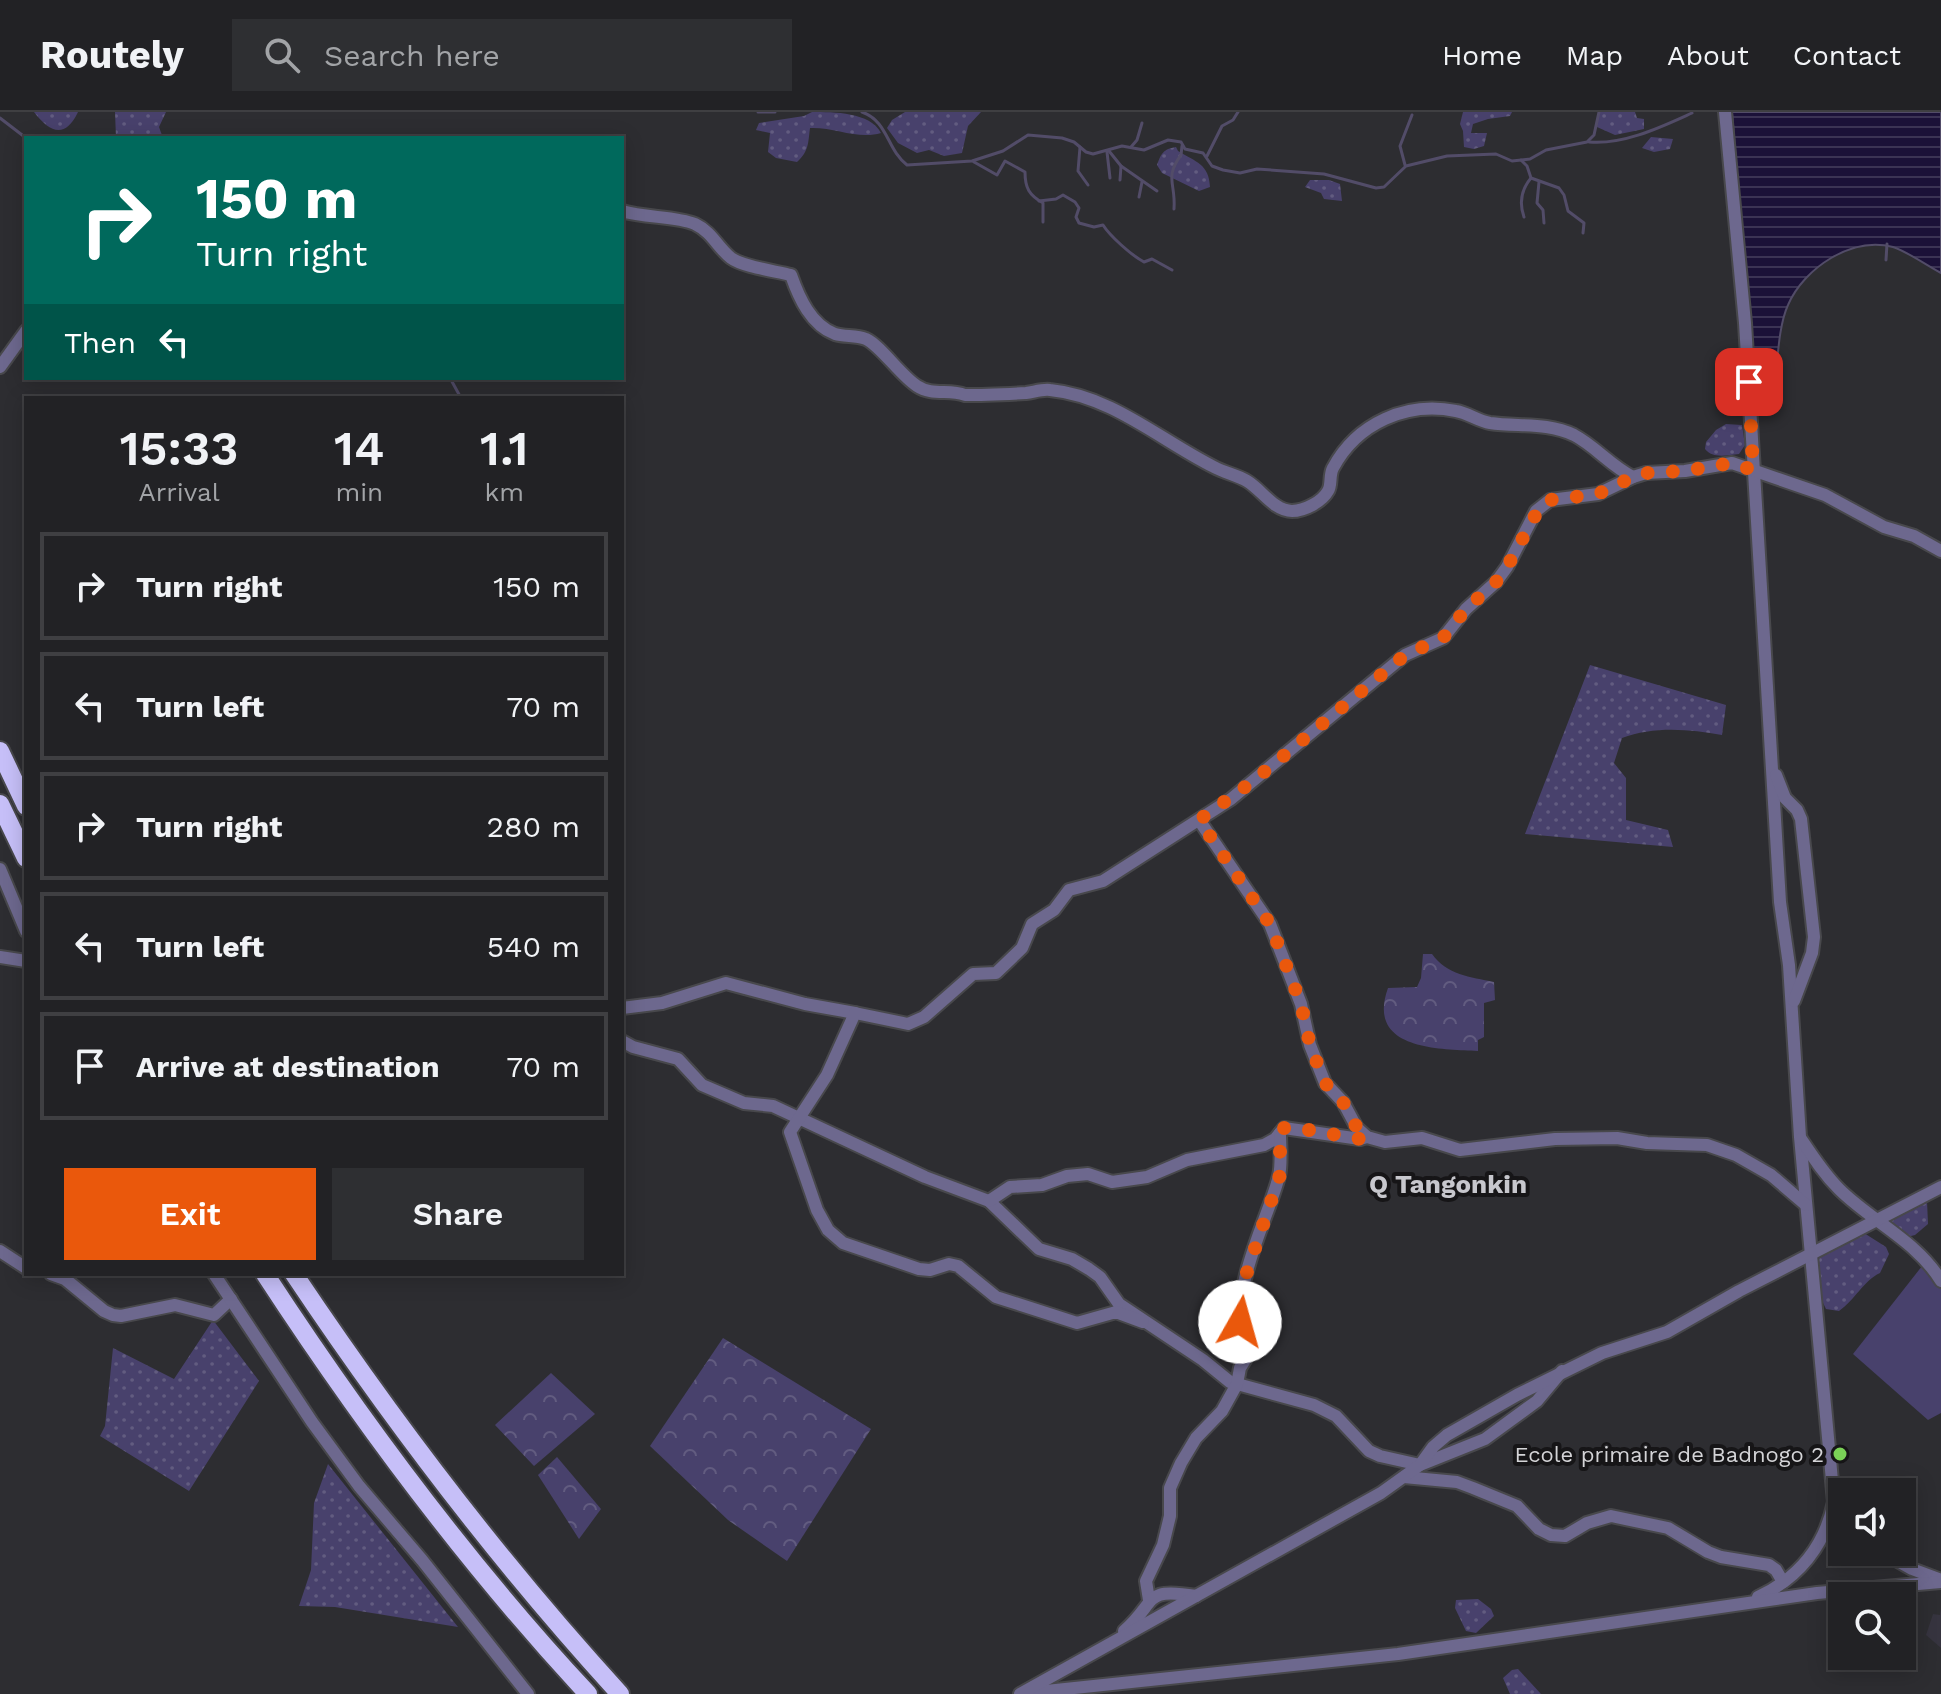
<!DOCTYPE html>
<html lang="en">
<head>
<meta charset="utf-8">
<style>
	:root { --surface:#222225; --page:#2e2f32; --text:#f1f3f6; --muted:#a2a4a7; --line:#3f3f42; --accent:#ea580c }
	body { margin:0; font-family:"Work Sans",sans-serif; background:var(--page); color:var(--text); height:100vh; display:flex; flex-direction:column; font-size:30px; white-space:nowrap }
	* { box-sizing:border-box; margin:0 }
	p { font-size:26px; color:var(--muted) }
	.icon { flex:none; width:44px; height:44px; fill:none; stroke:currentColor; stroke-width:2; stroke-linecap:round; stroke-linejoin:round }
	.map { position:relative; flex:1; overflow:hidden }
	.sheet { position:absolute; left:24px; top:284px; width:600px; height:880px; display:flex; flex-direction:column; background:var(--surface); border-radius:0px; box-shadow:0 4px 20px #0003,0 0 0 2px var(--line) }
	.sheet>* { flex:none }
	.top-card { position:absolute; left:24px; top:24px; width:600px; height:244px; border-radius:0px; box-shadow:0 4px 20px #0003,0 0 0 2px var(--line); background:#00695c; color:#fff; overflow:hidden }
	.buttons { position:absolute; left:1828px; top:1366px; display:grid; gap:16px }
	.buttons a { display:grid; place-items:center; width:88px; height:88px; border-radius:0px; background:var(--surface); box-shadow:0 4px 20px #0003,0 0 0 2px var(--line); font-size:40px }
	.pin { position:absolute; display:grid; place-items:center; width:68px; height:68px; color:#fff; margin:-34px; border-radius:16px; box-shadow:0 4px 12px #0006 }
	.me { position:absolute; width:88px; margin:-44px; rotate:7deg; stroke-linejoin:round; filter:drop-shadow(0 0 6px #0008) }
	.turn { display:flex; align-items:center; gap:28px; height:168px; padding:0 40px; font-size:36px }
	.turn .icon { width:104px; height:104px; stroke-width:2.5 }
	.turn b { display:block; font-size:56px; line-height:68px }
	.then { display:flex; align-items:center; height:76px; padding:0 40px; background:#0003; gap:16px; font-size:30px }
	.eta { display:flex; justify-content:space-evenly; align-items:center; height:136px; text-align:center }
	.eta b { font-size:48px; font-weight:600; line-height:56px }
	.primary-button { display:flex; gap:16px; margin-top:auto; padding:16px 40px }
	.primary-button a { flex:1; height:92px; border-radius:0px; background:var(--accent); color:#fff; font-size:32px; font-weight:600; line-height:92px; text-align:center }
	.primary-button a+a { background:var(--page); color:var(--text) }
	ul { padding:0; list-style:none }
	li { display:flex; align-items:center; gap:24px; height:108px; margin:0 16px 12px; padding:0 24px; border:4px solid var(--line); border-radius:0px }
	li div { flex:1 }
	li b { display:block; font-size:30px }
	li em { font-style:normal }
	header { display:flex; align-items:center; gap:48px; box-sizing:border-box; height:112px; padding:0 40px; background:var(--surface); border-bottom:2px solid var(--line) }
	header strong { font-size:38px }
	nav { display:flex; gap:44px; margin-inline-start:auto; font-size:28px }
	.search { width:560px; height:72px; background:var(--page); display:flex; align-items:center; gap:20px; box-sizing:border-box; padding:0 28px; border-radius:0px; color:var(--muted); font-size:30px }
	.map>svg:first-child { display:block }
	.built { fill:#36343f }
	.grass { fill:url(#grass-dots) }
	.forest { fill:url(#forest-crowns) }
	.pitch { fill:#48416c }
	.water { fill:url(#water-rules); stroke:#524c68; stroke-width:2 }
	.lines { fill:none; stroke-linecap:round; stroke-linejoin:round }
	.stream { stroke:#524c68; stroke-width:3 }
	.minor-casing { stroke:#48484c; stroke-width:16 }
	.highway-casing { stroke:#48484c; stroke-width:22 }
	.minor { stroke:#6d688e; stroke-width:12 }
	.highway { stroke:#c6bff8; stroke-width:18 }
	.route { stroke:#ea580c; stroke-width:14; stroke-dasharray:0 25.2 }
	.poi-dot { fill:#7ad157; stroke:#161517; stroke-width:3 }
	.labels { text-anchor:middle; stroke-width:8; stroke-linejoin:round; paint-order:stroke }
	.poi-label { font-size:22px; fill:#d4d4d7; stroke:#161517; text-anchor:end }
	.quarter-label { font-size:26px; font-weight:bold; fill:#c7c7cd; stroke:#161517 }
</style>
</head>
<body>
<header>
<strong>Routely</strong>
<div class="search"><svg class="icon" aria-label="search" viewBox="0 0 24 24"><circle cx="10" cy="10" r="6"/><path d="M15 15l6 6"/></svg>Search here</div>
<nav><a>Home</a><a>Map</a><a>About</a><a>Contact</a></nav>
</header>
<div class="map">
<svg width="1941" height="1582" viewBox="0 0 1941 1582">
	<defs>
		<pattern id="grass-dots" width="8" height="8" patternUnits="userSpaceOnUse" patternTransform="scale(2)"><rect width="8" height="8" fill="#48416c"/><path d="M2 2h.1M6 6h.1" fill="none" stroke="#625c80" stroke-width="1.8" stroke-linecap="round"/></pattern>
		<pattern id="forest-crowns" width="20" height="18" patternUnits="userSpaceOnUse" patternTransform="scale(2)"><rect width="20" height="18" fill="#48416c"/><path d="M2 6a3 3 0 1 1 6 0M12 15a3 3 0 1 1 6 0" fill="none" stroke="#625c80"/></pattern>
		<pattern id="water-rules" width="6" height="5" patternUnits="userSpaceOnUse" patternTransform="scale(2)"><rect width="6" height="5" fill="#1b1138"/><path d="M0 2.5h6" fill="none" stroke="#3b3354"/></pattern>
	</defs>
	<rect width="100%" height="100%" fill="#2d2d31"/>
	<path class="built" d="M1941 1495V1536L1926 1523 1933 1502 1940 1503Z"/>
	<g class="grass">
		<path d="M34 0H78C65 27 50 21 34 0Z"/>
		<path d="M115 0H166L159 15 163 26H116Z"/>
		<path d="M812 0C834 0 870 0 881 21 858 28 835 15 810 16 808 31 809 39 797 50L776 46 768 40 770 21 756 18 759 11 804 4Z"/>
		<path d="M905 0H981L968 14 962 41 944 44 929 38 917 41 898 31 887 16 892 8Z"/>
		<path d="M1463 0H1512L1510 4 1488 7 1473 12 1471 21H1487L1484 34 1474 37 1464 35 1463 19 1460 12Z"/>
		<path d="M1599 0H1635L1637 6 1644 7V17L1615 23 1597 15Z"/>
		<path d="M1651 25 1673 27 1670 37 1654 40 1642 36Z"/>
		<path d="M1176 35 1178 39C1196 50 1209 52 1210 75L1199 79 1162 61 1157 53C1161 42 1163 37 1176 35Z"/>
		<path d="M1310 68H1329L1340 72 1342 89 1324 87 1321 81 1305 75Z"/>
		<path d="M1726 312 1742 313 1745 333 1739 342C1727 343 1713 347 1705 337L1706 330 1716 318Z"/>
		<path d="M1590 553 1726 593 1722 623C1690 617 1653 614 1622 626L1614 651 1626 666V708L1668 718 1673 735 1525 722Z"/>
		<path d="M1924 1088 1927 1089 1928 1112 1915 1123 1907 1125 1885 1110Z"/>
		<path d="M1864 1121 1886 1135 1889 1142 1880 1161C1863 1169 1855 1188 1839 1199L1826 1197C1818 1181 1814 1164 1818 1146Z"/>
		<path d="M213 1208 259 1269 189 1379 100 1324 105 1314 113 1236 174 1267Z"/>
		<path d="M328 1352 458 1515 335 1495 299 1494 311 1458 314 1391Z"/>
		<path d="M1478 1487 1491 1497 1494 1504 1476 1521 1466 1519 1455 1496 1456 1488Z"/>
		<path d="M1518 1557 1541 1582H1510L1503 1566 1512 1558Z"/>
	</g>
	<g class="forest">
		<path d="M1423 842H1432C1447 863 1470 865 1494 870L1495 888 1484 891V925L1478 928V939C1436 937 1366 937 1388 876L1417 875 1421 866Z"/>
		<path d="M723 1226 871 1317 787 1449 728 1408 650 1334Z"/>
		<path d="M551 1261 595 1302 534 1354 495 1313Z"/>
		<path d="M557 1345 601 1397 579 1427 538 1363Z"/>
	</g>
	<path class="pitch" d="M1926 1149 1941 1169V1301L1928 1308 1853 1242Z"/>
	<path class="water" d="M1732 0H1941V161C1926 153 1908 140 1893 135 1852 124 1804 156 1788 193 1776 219 1778 266 1771 296L1767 297 1765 261 1751 233Z"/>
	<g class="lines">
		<g class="stream">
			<path d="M758 0H775"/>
			<path d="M862 0C888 9 887 38 907 53L972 49 1003 39 1028 23 1062 26 1074 30 1086 40 1093 42 1122 34 1144 38 1168 28 1181 30 1185 37 1203 41 1212 54 1223 58 1240 61 1257 57 1324 62 1376 76 1384 75 1406 54 1447 44 1496 42 1512 49 1530 47 1546 38 1587 30 1594 23 1599 0"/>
			<path d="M0 6 26 26"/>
			<path d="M1589 30C1624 33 1661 15 1692 1"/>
			<path d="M1080 35 1078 59 1088 73"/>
			<path d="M1131 35 1137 28 1142 11"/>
			<path d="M1109 39 1121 54 1157 79"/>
			<path d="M1107 40 1110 66"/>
			<path d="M1207 44 1222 14 1233 8 1238 0"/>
			<path d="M1521 48 1527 54 1531 66 1559 76 1564 83 1568 99 1584 111 1583 121"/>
			<path d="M974 50 997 63 1005 49 1025 60C1025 76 1029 83 1043 91V110"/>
			<path d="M1405 53 1400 34 1412 3"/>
			<path d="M1120 68 1121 54"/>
			<path d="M1539 70 1537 91 1543 98 1544 111"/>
			<path d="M1139 85 1142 70"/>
			<path d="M1039 89 1056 87 1063 83 1075 90 1079 96 1076 105 1079 111 1094 115 1103 113C1110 124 1131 143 1144 150L1152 147 1172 158"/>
			<path d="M1174 97C1176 71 1164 66 1181 43L1182 34"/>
			<path d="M1524 105C1519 91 1521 78 1531 66"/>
			<path d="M1886 148 1887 132"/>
			<path d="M450 266 461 286"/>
		</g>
		<g class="minor-casing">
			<g id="minor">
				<path d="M1725 0 1745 211 1780 790 1789 853 1800 1025 1834 1390"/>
				<path d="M622 99C645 106 676 104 695 112 712 120 718 136 731 146 743 155 776 159 791 163 799 186 811 213 835 222 845 225 856 223 866 227 881 234 900 263 917 274 932 284 949 277 965 283 985 283 1006 282 1026 281 1034 280 1042 277 1050 278 1112 284 1160 328 1214 355 1225 361 1237 363 1247 369 1262 378 1274 399 1292 399 1304 399 1322 390 1328 379 1332 373 1329 363 1333 356 1357 311 1407 289 1456 299 1468 301 1478 309 1490 311 1518 315 1547 310 1574 323 1595 334 1611 354 1633 365"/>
				<path d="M0 255 26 219"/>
				<path d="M1776 663 1785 686 1797 698 1801 707 1814 825 1812 841 1794 889"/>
				<path d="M1199 708 1270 812 1301 892 1310 933 1325 971 1343 990 1357 1016 1367 1025 1385 1030 1422 1026 1460 1038 1555 1027 1617 1026 1647 1031 1707 1033 1736 1043 1771 1063 1806 1093"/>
				<path d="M0 757 26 819"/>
				<path d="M0 845 26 849"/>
				<path d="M622 896 662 891 726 871 805 892 855 901"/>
				<path d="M622 929 633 935 678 947 702 973 744 991 773 994 925 1065 989 1089 1039 1137 1072 1147 1089 1157 1100 1165 1119 1192 1203 1248 1230 1270 1314 1293 1336 1304 1369 1339 1380 1344 1420 1353 1485 1327 1537 1289 1562 1259"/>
				<path d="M1801 1027C1813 1045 1824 1062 1839 1077 1871 1109 1917 1129 1941 1169"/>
				<path d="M989 1089 1010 1075 1042 1073 1067 1064 1088 1062 1112 1070 1147 1065 1187 1048 1264 1033 1275 1027 1284 1016 1360 1027 1367 1025"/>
				<path d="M0 1139 26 1156"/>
				<path d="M51 1162 65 1167 104 1199 113 1203 121 1204 175 1193 214 1203 231 1187"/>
				<path d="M214 1162 312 1310 359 1374 422 1448 528 1582"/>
				<path d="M1143 1210 1116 1200 1077 1211 996 1185 958 1154 949 1152 930 1158 919 1157 843 1131 828 1118 817 1098 790 1020 827 963 855 901 908 912 924 905 973 862 996 861 1022 836 1032 812 1054 798 1069 778 1103 769 1231 687 1405 543 1443 526 1466 497 1496 470 1507 455 1536 399 1550 388 1598 382 1633 365 1646 361 1685 359 1732 351 1825 383 1884 415 1914 424 1941 439"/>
				<path d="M1404 1365 1457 1370 1473 1376 1517 1394 1539 1417 1551 1423 1565 1424 1587 1411 1611 1404 1668 1416 1708 1440 1721 1445 1769 1453 1776 1458 1783 1470"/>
				<path d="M1882 1440 1912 1457 1941 1468"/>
				<path d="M1758 1485C1799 1466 1825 1433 1834 1390L1842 1400"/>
				<path d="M1149 1488 1146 1469 1163 1433 1170 1404V1376L1181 1351 1196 1326 1222 1299 1237 1272 1240 1256 1252 1237C1220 1191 1267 1112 1279 1064 1282 1051 1280 1035 1280 1021"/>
				<path d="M1124 1519C1158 1489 1142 1475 1196 1484"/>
				<path d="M1027 1581 1398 1542 1817 1481 1941 1470"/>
				<path d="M1020 1582 1381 1381 1420 1353 1433 1335 1447 1323 1517 1283 1602 1241 1667 1220 1739 1179 1941 1075"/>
			</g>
		</g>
		<g class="highway-casing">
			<g id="highway">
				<path d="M0 639 26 694"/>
				<path d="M0 692 26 746"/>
				<path d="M265 1162C361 1309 468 1453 588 1582"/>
				<path d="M294 1162C391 1307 502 1453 620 1582"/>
			</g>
		</g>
		<use href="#minor" class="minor"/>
		<use href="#highway" class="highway"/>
	</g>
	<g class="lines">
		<path class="route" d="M1240 1210 1245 1166 1280 1063V1021L1284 1016 1292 1015 1360 1027 1367 1025 1357 1016 1343 990 1325 971 1310 933 1301 892 1270 812 1199 708 1252 670 1405 543 1443 526 1466 497 1496 470 1507 455 1541 393 1550 388 1598 382 1633 365 1646 361 1685 359 1732 351 1753 358 1749 270"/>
	</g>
	<circle class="poi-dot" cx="1840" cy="1342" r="8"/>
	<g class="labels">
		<g class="poi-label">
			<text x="1824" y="1350">Ecole primaire de Badnogo 2</text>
		</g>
		<g class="quarter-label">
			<text x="1448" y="1081">Q Tangonkin</text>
		</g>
	</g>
</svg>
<div class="buttons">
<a><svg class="icon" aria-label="sound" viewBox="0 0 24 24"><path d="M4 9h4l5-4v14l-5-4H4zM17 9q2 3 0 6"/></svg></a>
<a><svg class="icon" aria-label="search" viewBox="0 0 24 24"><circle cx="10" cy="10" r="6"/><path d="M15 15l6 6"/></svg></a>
</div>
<div class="pin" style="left:1749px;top:270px;background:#d93025"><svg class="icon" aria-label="arrive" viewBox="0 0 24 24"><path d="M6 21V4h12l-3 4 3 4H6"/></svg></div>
<svg class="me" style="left:1240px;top:1210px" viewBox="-20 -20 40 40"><circle r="19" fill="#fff"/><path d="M0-13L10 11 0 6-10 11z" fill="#ea580c"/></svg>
<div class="top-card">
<div class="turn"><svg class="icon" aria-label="right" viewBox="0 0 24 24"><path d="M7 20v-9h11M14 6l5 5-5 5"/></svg><div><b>150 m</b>Turn right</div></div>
<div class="then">Then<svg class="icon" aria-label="left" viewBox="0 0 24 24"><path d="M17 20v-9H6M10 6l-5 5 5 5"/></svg></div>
</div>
<section class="sheet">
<div class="eta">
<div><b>15:33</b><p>Arrival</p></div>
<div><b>14</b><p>min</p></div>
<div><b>1.1</b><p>km</p></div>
</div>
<ul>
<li><svg class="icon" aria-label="right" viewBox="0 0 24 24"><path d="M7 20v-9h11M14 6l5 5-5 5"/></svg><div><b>Turn right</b></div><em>150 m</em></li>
<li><svg class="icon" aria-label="left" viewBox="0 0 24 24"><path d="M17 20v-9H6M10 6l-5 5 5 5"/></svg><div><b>Turn left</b></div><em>70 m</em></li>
<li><svg class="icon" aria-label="right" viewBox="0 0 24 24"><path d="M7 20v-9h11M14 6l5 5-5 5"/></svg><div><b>Turn right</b></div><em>280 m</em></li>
<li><svg class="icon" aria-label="left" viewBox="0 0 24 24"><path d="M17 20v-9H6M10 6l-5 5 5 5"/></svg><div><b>Turn left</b></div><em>540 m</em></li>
<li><svg class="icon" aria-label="arrive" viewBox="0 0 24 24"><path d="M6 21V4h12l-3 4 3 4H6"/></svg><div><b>Arrive at destination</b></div><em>70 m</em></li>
</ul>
<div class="primary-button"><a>Exit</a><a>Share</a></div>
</section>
</div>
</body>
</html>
